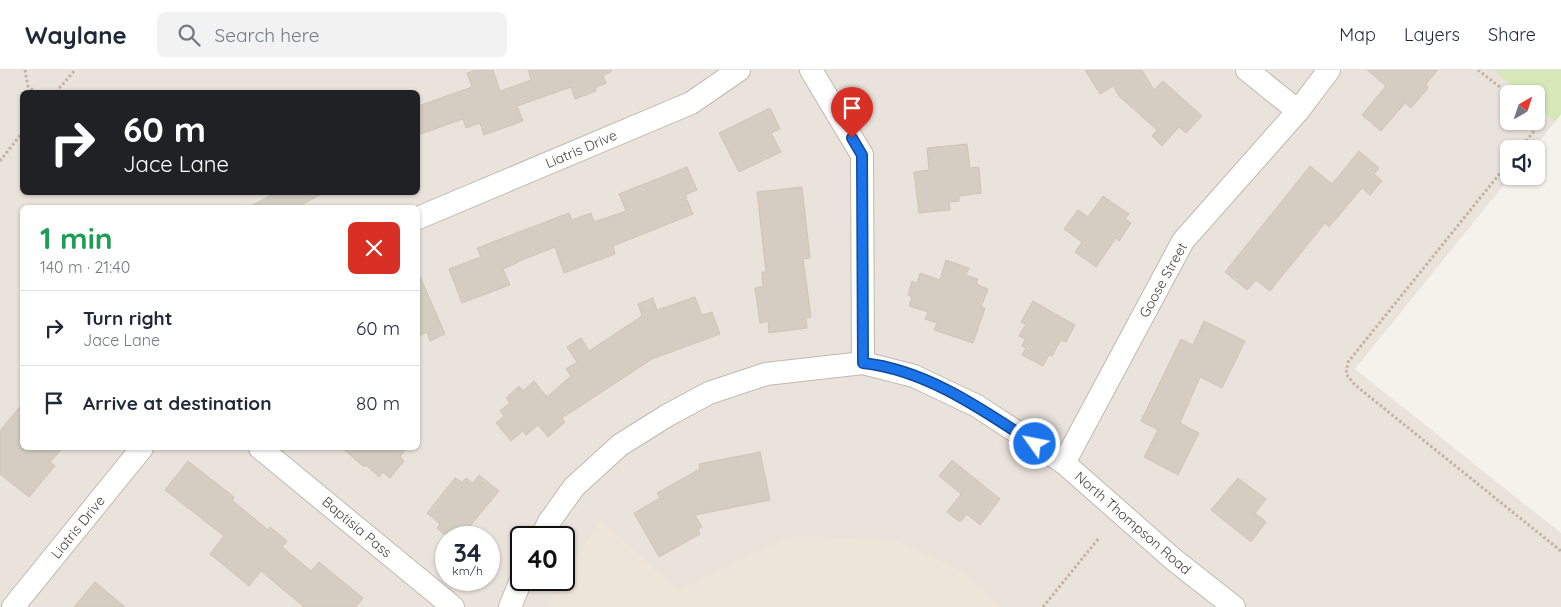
<!DOCTYPE html>
<html lang="en">
<head>
<meta charset="utf-8">
<style>
	:root { --surface:#fff; --page:#f2f2f3; --text:#1f2937; --muted:#747a83; --line:#e0e1e3 }
	body { margin:0; font-family:Quicksand,sans-serif; background:var(--page); color:var(--text); height:100vh; display:flex; flex-direction:column; font-size:19px; white-space:nowrap }
	* { box-sizing:border-box; margin:0 }
	p { font-size:16px; color:var(--muted) }
	.icon { flex:none; width:28px; height:28px; fill:none; stroke:currentColor; stroke-width:2; stroke-linecap:round; stroke-linejoin:round }
	.map { position:relative; flex:1; overflow:hidden }
	.details { position:absolute; left:20px; top:135px; width:400px; height:245px; display:flex; flex-direction:column; background:var(--surface); border-radius:8px; box-shadow:0 1px 4px #0004 }
	.details>* { flex:none }
	.banner { position:absolute; left:20px; top:20px; width:400px; height:105px; border-radius:8px; box-shadow:0 1px 4px #0004; background:#202124; color:#fff; overflow:hidden }
	.needle { width:32px; rotate:39deg }
	.fabs { position:absolute; left:1500px; top:15px; display:grid; gap:10px }
	.fabs a { display:grid; place-items:center; width:45px; height:45px; border-radius:8px; background:var(--surface); box-shadow:0 1px 4px #0004; font-size:25px }
	.speed { position:absolute; left:435px; top:456px; display:flex; gap:10px; font-size:25px; font-weight:700; text-align:center }
	.speed>* { display:grid; place-content:center; width:65px; height:65px; border-radius:50%; background:var(--surface); box-shadow:0 1px 4px #0004; line-height:1 }
	.speed small { font-size:12px; font-weight:400 }
	.speed .limit { border:2px solid #111; border-radius:8px; background:#fff; color:#111 }
	.pin { position:absolute; display:grid; place-items:center; width:42px; height:42px; color:#fff; margin:-51px -21px; border-radius:50% 50% 50% 0; rotate:-45deg; box-shadow:0 0 5px #0007 }
	.pin .icon { rotate:45deg }
	.me { position:absolute; width:55px; margin:-28px; rotate:303deg; stroke-linejoin:round; filter:drop-shadow(0 0 4px #0008) }
	.turn { display:flex; align-items:center; gap:18px; height:105px; padding:0 20px; font-size:22px }
	.turn .icon { width:65px; height:65px; stroke-width:2.5 }
	.turn b { display:block; font-size:35px; line-height:42px }
	.round { display:grid; place-items:center; flex:none; width:52px; height:52px; border-radius:8px; background:var(--page) }
	.headline { display:flex; align-items:center; justify-content:space-between; height:85px; padding:0 20px }
	h1 { font-size:30px; font-weight:700; line-height:38px; color:#1e9e55 }
	ul { padding:0; list-style:none }
	li { display:flex; align-items:center; gap:15px; height:75px; padding:0 20px; border-top:1px solid var(--line) }
	li div { flex:1 }
	li b { display:block; font-size:19px }
	li em { font-style:normal }
	header { display:flex; align-items:center; gap:30px; box-sizing:border-box; height:70px; padding:0 25px; background:var(--surface); border-bottom:1px solid var(--line) }
	header strong { font-size:24px }
	nav { display:flex; gap:28px; margin-inline-start:auto; font-size:18px }
	.search { width:350px; height:45px; background:var(--page); display:flex; align-items:center; gap:12px; box-sizing:border-box; padding:0 18px; border-radius:8px; color:var(--muted); font-size:19px }
	.map>svg:first-child { display:block }
	.residential { fill:#e9e3db; fill-rule:evenodd }
	.education { fill:#ede5d7 }
	.green { fill:#d6e7b8 }
	.building { fill:#d6cdc2; stroke:#d1c4b6 }
	.lines { fill:none; stroke-linecap:round; stroke-linejoin:round }
	.minor-casing { stroke:#c1b9af; stroke-width:24 }
	.path { stroke:#c2b3a1; stroke-width:3; stroke-dasharray:2.5 2.5; stroke-linecap:butt }
	.minor { stroke:#fff; stroke-width:22 }
	.route-casing { stroke:#114b97; stroke-width:12 }
	.route { stroke:#1a73e8; stroke-width:9 }
	.labels { text-anchor:middle; stroke-width:5; stroke-linejoin:round; paint-order:stroke }
	.street-label { font-size:14px; fill:#4a423a; stroke:#fff }
</style>
</head>
<body>
<header>
<strong>Waylane</strong>
<div class="search"><svg class="icon" aria-label="search" viewBox="0 0 24 24"><circle cx="10" cy="10" r="6"/><path d="M15 15l6 6"/></svg>Search here</div>
<nav><a>Map</a><a>Layers</a><a>Share</a></nav>
</header>
<div class="map">
<svg width="1561" height="537" viewBox="0 0 1561 537">
	<rect width="100%" height="100%" fill="#f5f2ec"/>
	<path class="residential" d="M0 0H1561V44L1533 79H1509V106H1511L1355 299 1561 463V537H0ZM22 22H418V122H22ZM1509 24H1536V51H1509ZM22 138H418V378H22ZM446 468H489V510H446ZM521 468H564V510H521Z"/>
	<path class="education" d="M601 449 677 521 789 466 849 467 899 472 958 500 1003 537H547Z"/>
	<path class="green" d="M1494 0H1561V44L1555 52 1536 36V24H1522Z"/>
	<g class="building">
		<path d="M476 0H493L500 21 531 10 528 0H611V2L603 5 606 13 595 18 596 21 575 29 571 17 517 36 523 51 484 65 480 53 466 58 463 49 418 65V36L472 17 467 3Z"/>
		<path d="M1085 0H1142L1154 20 1163 11 1202 46 1186 63 1179 57 1162 76 1152 66 1157 60 1119 26 1113 16 1100 24Z"/>
		<path d="M1367 0H1438L1426 14 1428 18 1411 38 1405 33 1381 61 1362 45 1386 16Z"/>
		<path d="M770 38 780 59 771 63 781 82 739 102 719 63Z"/>
		<path d="M967 74 970 98 979 97 981 123 959 126V131L949 132 950 140 919 143 914 102 929 100 927 78Z"/>
		<path d="M1359 81 1379 98 1374 104 1382 111 1370 125 1362 118 1329 157 1325 153 1270 221 1256 210 1247 220 1225 202 1310 96 1332 114Z"/>
		<path d="M687 97 697 120 685 125 687 128 682 130H687L693 144 613 176 615 184 564 203 555 177 517 192V193L503 199 510 215 462 233 449 199 481 187 477 178 569 143 572 150 591 143 594 152 626 141 619 124Z"/>
		<path d="M802 117 810 188 803 189 811 247 806 248 807 258 769 263 768 251 760 253 755 218 763 216 762 202H766L757 122Z"/>
		<path d="M277 122H325L296 138H247Z"/>
		<path d="M1103 126 1129 144 1125 149 1131 153 1119 171 1116 168 1096 197 1075 182 1082 172 1064 159 1078 140 1088 147Z"/>
		<path d="M946 190 969 198 966 205 978 209 976 214 988 219 981 237 985 238 973 273 934 260 937 253 925 249 928 242 909 236 912 227 908 225 912 211 917 213 920 203 940 210Z"/>
		<path d="M418 202 445 264 430 271 427 262 418 267Z"/>
		<path d="M695 227 702 245 712 242 720 264 652 289 562 348 565 352 548 367 538 355 526 365 523 361 511 371 496 353 504 346 500 341 510 333 506 328 519 316 523 321 534 311 547 327 571 306 566 299 577 292 567 277 581 268 589 281 642 246 638 234 653 228 657 240Z"/>
		<path d="M1033 231 1075 255 1066 272 1061 270 1052 286 1049 285 1043 296 1022 285 1026 278 1022 276 1025 269 1019 266 1026 254 1021 252Z"/>
		<path d="M1204 251 1245 271 1222 318 1200 307 1180 353 1199 363 1178 405 1144 387 1158 360 1141 351 1181 269 1193 275Z"/>
		<path d="M22 334V378H63L50 392 55 396 29 427 0 404V361Z"/>
		<path d="M342 378H407L400 386 404 391 390 408 383 402 379 407 366 395 364 397Z"/>
		<path d="M760 382 770 430 695 445 702 457 698 459 700 464 659 487 634 443 660 428 657 423 700 399 699 394Z"/>
		<path d="M952 390 1000 429 980 455 967 444 960 452 947 442 961 424 939 406Z"/>
		<path d="M188 391 234 427 232 430 268 460 270 457 287 471 282 477 311 501 319 492 363 528 356 537H304L261 501 249 516 210 484 224 466 165 420Z"/>
		<path d="M479 405 499 421 460 468H448L437 458 440 454 427 443 455 408 462 412 466 408 473 413Z"/>
		<path d="M1238 408 1266 429 1255 443 1266 452 1251 472 1211 440Z"/>
		<path d="M95 512 125 537H74Z"/>
	</g>
	<g class="lines">
		<g class="minor-casing">
			<g id="minor">
				<path d="M811 0 862 85 863 293"/>
				<path d="M1247 0 1298 41"/>
				<path d="M418 148 691 33 739 0"/>
				<path d="M260 378 453 537"/>
				<path d="M1064 393 1183 171 1298 41 1329 0"/>
				<path d="M541 468 549 452 574 417 620 375 668 345 709 323 766 304 863 293 914 306 977 336 1064 393 1173 489 1234 537"/>
				<path d="M13 537 142 378"/>
				<path d="M510 537 521 510"/>
			</g>
		</g>
		<g class="path">
			<path d="M25 0 28 16 35 22"/>
			<path d="M1478 0 1509 24"/>
			<path d="M56 22 75 0"/>
			<path d="M1520 79 1534 61V51"/>
			<path d="M0 91 22 63"/>
			<path d="M1509 92 1348 292 1346 304 1355 315 1561 481"/>
			<path d="M1043 537 1099 468"/>
		</g>
		<use href="#minor" class="minor"/>
	</g>
	<g class="lines">
		<g class="route-casing">
			<path id="route" d="M852 68 862 85 863 293C927 300 983 340 1035 374"/>
		</g>
		<use href="#route" class="route"/>
	</g>
	<g class="labels">
		<g class="street-label">
			<text transform="translate(581 79) rotate(-23)" y="5">Liatris Drive</text>
			<text transform="translate(1163 210) rotate(-61)" y="5">Goose Street</text>
			<text transform="translate(1133 453) rotate(41)" y="5">North Thompson Road</text>
			<text transform="translate(78 457) rotate(-51)" y="5">Liatris Drive</text>
			<text transform="translate(357 457) rotate(40)" y="5">Baptisia Pass</text>
		</g>
	</g>
</svg>
<div class="fabs">
<a><svg class="needle" viewBox="-14 -14 28 28"><path d="M0-13l5 13h-10z" fill="#e53935"/><path d="M0 13l5-13h-10z" fill="#747a83"/></svg></a>
<a><svg class="icon" aria-label="sound" viewBox="0 0 24 24"><path d="M4 9h4l5-4v14l-5-4H4zM17 9q2 3 0 6"/></svg></a>
</div>
<div class="speed"><div>34<small>km/h</small></div><div class="limit">40</div></div>
<div class="pin" style="left:852px;top:68px;background:#d93025"><svg class="icon" aria-label="arrive" viewBox="0 0 24 24"><path d="M6 21V4h12l-3 4 3 4H6"/></svg></div>
<svg class="me" style="left:1035px;top:374px" viewBox="-20 -20 40 40"><circle r="17" fill="#1a73e8" stroke="#fff" stroke-width="3"/><path d="M0-11L8 9 0 5-8 9z" fill="#fff"/></svg>
<div class="banner">
<div class="turn"><svg class="icon" aria-label="right" viewBox="0 0 24 24"><path d="M7 20v-9h11M14 6l5 5-5 5"/></svg><div><b>60 m</b>Jace Lane</div></div>
</div>
<section class="details">
<div class="headline"><div><h1>1 min</h1><p>140 m · 21:40</p></div><a class="round" style="background:#d93025;color:#fff"><svg class="icon" aria-label="close" viewBox="0 0 24 24"><path d="M6 6l12 12M18 6L6 18"/></svg></a></div>
<ul>
<li><svg class="icon" aria-label="right" viewBox="0 0 24 24"><path d="M7 20v-9h11M14 6l5 5-5 5"/></svg><div><b>Turn right</b><p>Jace Lane</p></div><em>60 m</em></li>
<li><svg class="icon" aria-label="arrive" viewBox="0 0 24 24"><path d="M6 21V4h12l-3 4 3 4H6"/></svg><div><b>Arrive at destination</b></div><em>80 m</em></li>
</ul>
</section>
</div>
</body>
</html>
